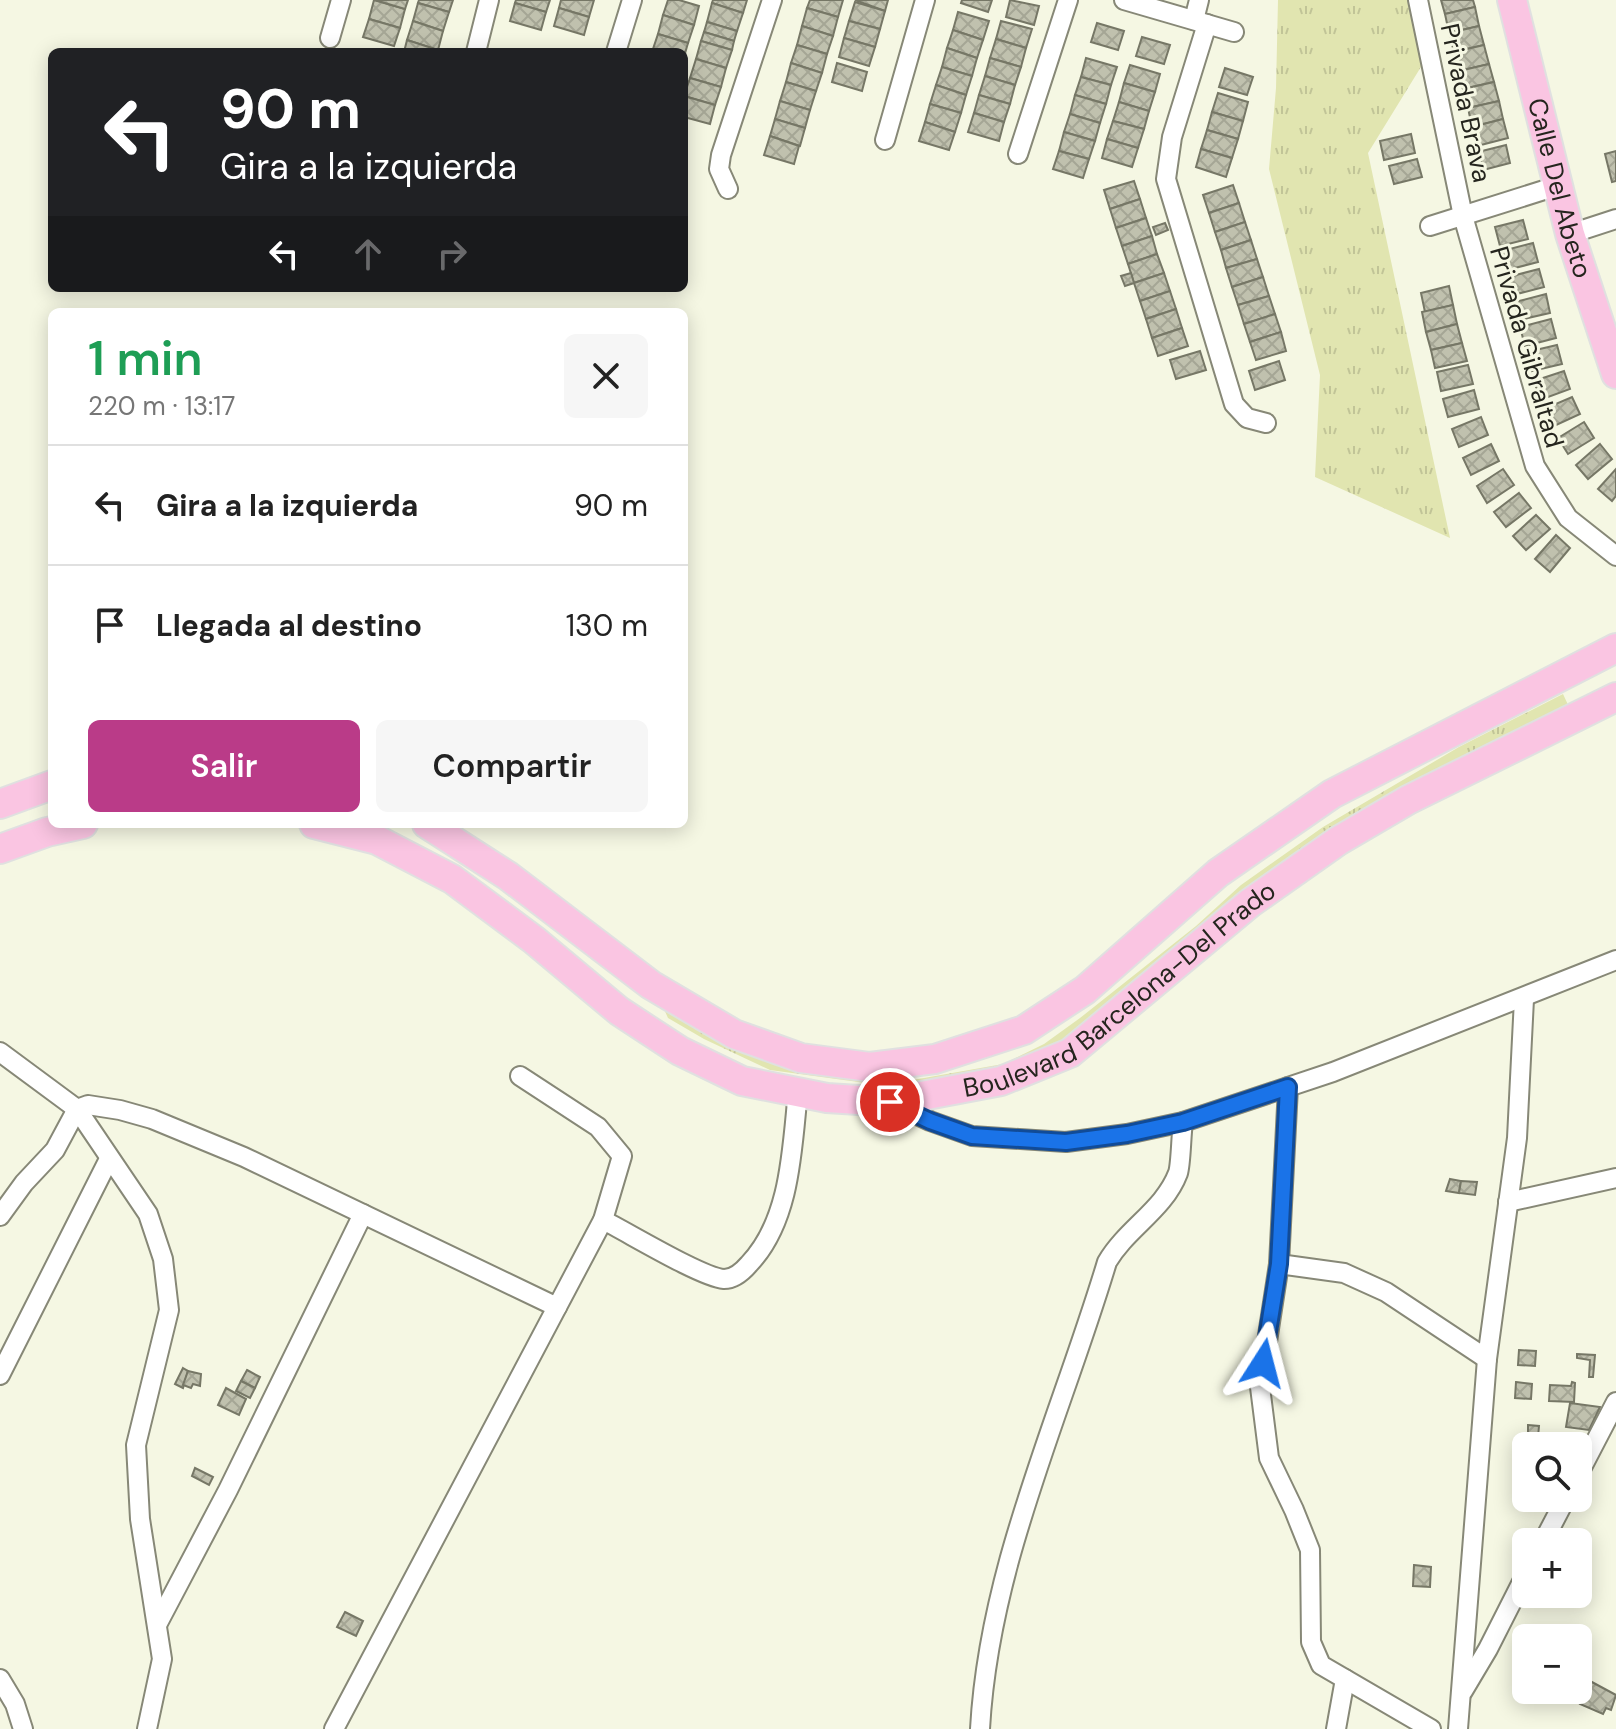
<!DOCTYPE html>
<html lang="es">
<head>
<meta charset="utf-8">
<style>
	:root { --surface:#fff; --page:#f6f6f6; --text:#222; --muted:#767676; --line:#e0e0e0; --accent:#ba3b88 }
	body { margin:0; font-family:"DM Sans",sans-serif; background:var(--page); color:var(--text); height:100vh; display:flex; flex-direction:column; font-size:30px; white-space:nowrap }
	* { box-sizing:border-box; margin:0 }
	p { font-size:26px; color:var(--muted) }
	.icon { flex:none; width:44px; height:44px; fill:none; stroke:currentColor; stroke-width:2; stroke-linecap:round; stroke-linejoin:round }
	.map { position:relative; flex:1; overflow:hidden }
	.panel { position:absolute; left:48px; top:308px; width:640px; height:520px; display:flex; flex-direction:column; background:var(--surface); border-radius:12px; box-shadow:0 4px 20px #0003 }
	.panel>* { flex:none }
	.hud { position:absolute; left:48px; top:48px; width:640px; height:244px; border-radius:12px; box-shadow:0 4px 20px #0003; background:#202124; color:#fff; overflow:hidden }
	.fabs { position:absolute; left:1512px; top:1432px; display:grid; gap:16px }
	.fabs a { display:grid; place-items:center; width:80px; height:80px; border-radius:12px; background:var(--surface); box-shadow:0 4px 20px #0003; font-size:40px }
	.pin { position:absolute; display:grid; place-items:center; width:68px; height:68px; color:#fff; margin:-34px; border:4px solid #fff; border-radius:50%; box-shadow:0 2px 8px #0007 }
	.me { position:absolute; width:88px; margin:-44px; rotate:9deg; stroke-linejoin:round; filter:drop-shadow(0 0 6px #0008) }
	.turn { display:flex; align-items:center; gap:28px; height:168px; padding:0 40px; font-size:36px }
	.turn .icon { width:104px; height:104px; stroke-width:2.5 }
	.turn b { display:block; font-size:56px; line-height:68px }
	.lanes { display:flex; align-items:center; height:76px; padding:0 40px; background:#0003; justify-content:center; gap:40px; direction:ltr }
	.lanes .off { opacity:.35 }
	.round { display:grid; place-items:center; flex:none; width:84px; height:84px; border-radius:12px; background:var(--page) }
	.summary { display:flex; align-items:center; justify-content:space-between; height:136px; padding:0 40px }
	h1 { font-size:48px; font-weight:600; line-height:60px; color:#1e9e55 }
	.primary-button { display:flex; gap:16px; margin-top:auto; padding:16px 40px }
	.primary-button a { flex:1; height:92px; border-radius:12px; background:var(--accent); color:#fff; font-size:32px; font-weight:600; line-height:92px; text-align:center }
	.primary-button a+a { background:var(--page); color:var(--text) }
	ul { padding:0; list-style:none }
	li { display:flex; align-items:center; gap:24px; height:120px; padding:0 40px; border-top:2px solid var(--line) }
	li div { flex:1 }
	li b { display:block; font-size:30px }
	li em { font-style:normal }
	.map>svg:first-child { display:block }
	.grass { fill:url(#grass-tufts) }
	.building { fill:url(#building-cross-hatch); stroke:#767766; stroke-width:2 }
	.lines { fill:none; stroke-linecap:round; stroke-linejoin:round }
	.street-casing { stroke:#878877; stroke-width:22 }
	.primary-casing { stroke:#e0e0e0; stroke-width:32 }
	.street { stroke:#fff; stroke-width:18 }
	.primary { stroke:#fac5e2; stroke-width:28 }
	.route-casing { stroke:#114b97; stroke-width:20 }
	.route { stroke:#1a73e8; stroke-width:14 }
	.labels { text-anchor:middle; stroke-width:6; stroke-linejoin:round; paint-order:stroke }
	.street-label { font-size:26px; fill:#25251e; stroke:#f5f7e3 }
</style>
</head>
<body>
<div class="map">
<svg width="1616" height="1729" viewBox="0 0 1616 1729">
	<defs>
		<pattern id="grass-tufts" width="24" height="20" patternUnits="userSpaceOnUse" patternTransform="scale(2)"><rect width="24" height="20" fill="#e1e5b0"/><path d="M3 7l-1-3M5 7V3M7 7l1-3M15 17l-1-3M17 17v-4M19 17l1-3" fill="none" stroke="#c1c497"/></pattern>
		<pattern id="building-cross-hatch" width="8" height="8" patternUnits="userSpaceOnUse" patternTransform="scale(2)"><rect width="8" height="8" fill="#c0c1ae"/><path d="M0 0l8 8M0 8l8-8" fill="none" stroke="#a5a695"/></pattern>
	</defs>
	<rect width="100%" height="100%" fill="#f5f7e3"/>
	<g class="grass">
		<path d="M1278 0H1408L1424 62 1368 153 1450 538 1315 477 1320 375 1269 169 1276 88Z"/>
		<path d="M1563 694 1570 709 1373 808 1089 1027 1003 1072 910 1089 770 1070 704 1039 668 1018 663 1007 769 1060 907 1081 1003 1064 1044 1044 1080 1018 1196 926 1241 885 1323 827 1459 747Z"/>
	</g>
	<g class="building">
		<path d="M374 0 405 9 400 28 369 19Z"/>
		<path d="M375 0H408L405 9Z"/>
		<path d="M419 0H453L449 12 418 3Z"/>
		<path d="M516 0H550L546 12 515 3Z"/>
		<path d="M561 0H594L589 17 559 8Z"/>
		<path d="M668 0H679L699 6 694 25 663 15Z"/>
		<path d="M713 0H747L743 13 712 3Z"/>
		<path d="M810 0H843L838 17 807 8Z"/>
		<path d="M855 0H888L885 11Z"/>
		<path d="M962 0H992L988 12 961 3Z"/>
		<path d="M1010 0 1039 6 1034 25 1006 17Z"/>
		<path d="M1441 0H1473L1475 7 1445 14Z"/>
		<path d="M855 2 885 11 880 29 849 21Z"/>
		<path d="M418 3 449 12 443 31 413 21Z"/>
		<path d="M515 3 546 12 541 30 510 21Z"/>
		<path d="M712 3 743 13 737 31 707 22Z"/>
		<path d="M1475 7 1479 26 1449 33 1445 14Z"/>
		<path d="M559 8 589 17 584 35 554 26Z"/>
		<path d="M807 8 838 17 833 36 802 26Z"/>
		<path d="M958 12 989 21 983 40 953 30Z"/>
		<path d="M663 15 694 25 688 43 658 34Z"/>
		<path d="M369 19 400 28 394 46 363 37Z"/>
		<path d="M413 21 443 31 438 50 407 40Z"/>
		<path d="M849 21 880 29 875 47 844 38Z"/>
		<path d="M1001 21 1032 29 1026 48 996 39Z"/>
		<path d="M707 22 737 31 734 41 704 32Z"/>
		<path d="M1097 23 1124 31 1118 50 1091 42Z"/>
		<path d="M802 26 833 36 827 54 797 45Z"/>
		<path d="M1479 26 1484 45 1454 52 1449 33Z"/>
		<path d="M953 30 983 40 977 58 947 48Z"/>
		<path d="M704 32 734 41 732 50 701 41Z"/>
		<path d="M658 34 688 43 684 57V52H652Z"/>
		<path d="M1142 37 1170 45 1164 64 1136 56Z"/>
		<path d="M844 38 875 47 869 66 839 57Z"/>
		<path d="M996 39 1026 48 1021 67 990 58Z"/>
		<path d="M407 40 438 50 437 52H404Z"/>
		<path d="M701 41 732 50 726 68 696 59Z"/>
		<path d="M797 45 827 54 822 73 791 63Z"/>
		<path d="M1484 45 1489 64 1459 71 1454 52Z"/>
		<path d="M947 48 977 58 972 76 942 67Z"/>
		<path d="M990 58 1021 67 1015 85 985 76Z"/>
		<path d="M1086 58 1117 67 1111 85 1081 77Z"/>
		<path d="M696 59 726 68 721 87 690 78Z"/>
		<path d="M791 63 822 73 816 91 786 82Z"/>
		<path d="M837 63 867 72 862 91 832 82Z"/>
		<path d="M1489 64 1494 82 1463 89 1459 71Z"/>
		<path d="M1130 65 1160 74 1155 92 1124 83Z"/>
		<path d="M942 67 972 76 966 95 936 85Z"/>
		<path d="M1225 68 1253 77 1247 95 1219 87Z"/>
		<path d="M985 76 1015 85 1010 104 979 95Z"/>
		<path d="M1081 77 1111 85 1106 104 1075 95Z"/>
		<path d="M690 78 721 87 715 105 684 96Z"/>
		<path d="M786 82 816 91 810 110 780 101Z"/>
		<path d="M1494 82 1499 101 1468 108 1463 89Z"/>
		<path d="M1124 83 1155 92 1149 111 1119 102Z"/>
		<path d="M936 85 966 95 961 113 930 104Z"/>
		<path d="M1218 93 1248 102 1243 121 1212 112Z"/>
		<path d="M979 95 1010 104 1004 122 974 113Z"/>
		<path d="M1075 95 1106 104 1100 123 1070 114Z"/>
		<path d="M684 96 715 105 710 124 684 117Z"/>
		<path d="M780 101 810 110 805 128 775 119Z"/>
		<path d="M1499 101 1503 119 1472 127 1468 108Z"/>
		<path d="M1119 102 1149 111 1144 129 1113 121Z"/>
		<path d="M930 104 961 113 955 132 925 122Z"/>
		<path d="M1212 112 1243 121 1238 139 1207 130Z"/>
		<path d="M974 113 1004 122 999 141 968 132Z"/>
		<path d="M1070 114 1100 123 1095 141 1064 132Z"/>
		<path d="M775 119 805 128 800 146 770 136Z"/>
		<path d="M1503 119 1508 138 1477 146 1472 127Z"/>
		<path d="M1113 121 1144 129 1138 148 1107 139Z"/>
		<path d="M925 122 955 132 949 150 919 141Z"/>
		<path d="M1207 130 1238 139 1232 158 1201 149Z"/>
		<path d="M1064 132 1095 141 1089 159 1059 151Z"/>
		<path d="M1411 134 1415 153 1384 160 1380 141Z"/>
		<path d="M770 136 799 146 794 164 764 155Z"/>
		<path d="M1107 139 1138 148 1132 167 1102 158Z"/>
		<path d="M1506 145 1510 163 1483 170 1478 152Z"/>
		<path d="M1201 149 1232 158 1226 177 1196 167Z"/>
		<path d="M1059 151 1089 159 1083 178 1053 169Z"/>
		<path d="M1616 151V181L1612 182 1605 154Z"/>
		<path d="M1417 159 1422 177 1394 184 1389 166Z"/>
		<path d="M1134 181 1140 199 1110 209 1104 190Z"/>
		<path d="M1233 185 1239 203 1209 213 1203 195Z"/>
		<path d="M1140 199 1146 218 1116 228 1110 209Z"/>
		<path d="M1239 203 1245 222 1215 232 1209 213Z"/>
		<path d="M1146 218 1152 236 1122 246 1116 228Z"/>
		<path d="M1523 220 1528 239 1500 246 1495 227Z"/>
		<path d="M1245 222 1251 240 1221 250 1215 232Z"/>
		<path d="M1165 223 1168 230 1156 235 1153 227Z"/>
		<path d="M1152 236 1157 254 1128 264 1122 246Z"/>
		<path d="M1251 240 1257 259 1226 268 1221 250Z"/>
		<path d="M1533 243 1538 262 1507 270 1502 251Z"/>
		<path d="M1157 254 1164 273 1134 283 1128 264Z"/>
		<path d="M1257 259 1263 277 1232 287 1226 268Z"/>
		<path d="M1539 269 1544 287 1513 295 1508 277Z"/>
		<path d="M1131 273 1134 283 1125 286 1121 276Z"/>
		<path d="M1164 273 1170 291 1140 301 1134 283Z"/>
		<path d="M1263 277 1269 296 1238 305 1232 287Z"/>
		<path d="M1449 286 1453 305 1425 312 1421 293Z"/>
		<path d="M1170 291 1176 309 1146 319 1140 301Z"/>
		<path d="M1546 294 1550 313 1519 320 1515 302Z"/>
		<path d="M1269 296 1275 314 1244 324 1238 305Z"/>
		<path d="M1453 305 1457 324 1426 332 1422 312Z"/>
		<path d="M1176 309 1182 328 1152 338 1146 319Z"/>
		<path d="M1275 314 1281 332 1250 342 1244 324Z"/>
		<path d="M1551 319 1556 338 1525 346 1520 327Z"/>
		<path d="M1457 324 1462 343 1431 350 1426 332Z"/>
		<path d="M1182 328 1188 346 1158 356 1152 338Z"/>
		<path d="M1281 332 1286 351 1256 360 1250 342Z"/>
		<path d="M1462 343 1467 361 1435 368 1431 350Z"/>
		<path d="M1557 345 1562 364 1532 371 1527 352Z"/>
		<path d="M1200 351 1206 370 1176 379 1170 360Z"/>
		<path d="M1279 361 1285 380 1255 390 1249 371Z"/>
		<path d="M1468 365 1473 384 1441 391 1437 372Z"/>
		<path d="M1564 371 1570 389 1540 400 1534 381Z"/>
		<path d="M1474 390 1479 409 1448 417 1443 399Z"/>
		<path d="M1572 397 1580 414 1552 427 1544 409Z"/>
		<path d="M1481 417 1488 435 1459 447 1452 429Z"/>
		<path d="M1584 422 1594 438 1568 454 1558 438Z"/>
		<path d="M1491 444 1499 461 1471 475 1463 458Z"/>
		<path d="M1600 444 1612 459 1588 479 1576 465Z"/>
		<path d="M1503 469 1514 485 1487 503 1477 486Z"/>
		<path d="M1616 469V496L1612 501 1598 489Z"/>
		<path d="M1519 493 1531 508 1506 527 1494 512Z"/>
		<path d="M1536 515 1550 529 1526 550 1513 536Z"/>
		<path d="M1556 535 1570 548 1550 572 1535 559Z"/>
		<path d="M1450 1179 1461 1181 1459 1193 1446 1191Z"/>
		<path d="M1461 1181 1477 1182 1475 1195 1459 1193Z"/>
		<path d="M1519 1350 1536 1351 1535 1366 1518 1365Z"/>
		<path d="M1577 1354 1595 1355 1593 1377H1589L1590 1360 1577 1358Z"/>
		<path d="M183 1368 188 1371 183 1388 175 1384Z"/>
		<path d="M247 1370 260 1377 255 1388 241 1381Z"/>
		<path d="M188 1371 201 1374 200 1386 193 1384 191 1388 183 1385Z"/>
		<path d="M241 1381 255 1388 250 1398 236 1391Z"/>
		<path d="M1516 1382 1532 1384 1531 1399 1515 1398Z"/>
		<path d="M1572 1382 1575 1383 1574 1402 1549 1401 1550 1385 1571 1386Z"/>
		<path d="M226 1388 246 1399 239 1415 218 1405Z"/>
		<path d="M1570 1403 1600 1407 1589 1430 1566 1427Z"/>
		<path d="M1528 1425 1539 1426 1538 1437 1528 1436Z"/>
		<path d="M1520 1436 1539 1437 1538 1446H1526V1451L1519 1450Z"/>
		<path d="M195 1468 213 1477 209 1485 192 1476Z"/>
		<path d="M1414 1565 1431 1567 1430 1587 1413 1586Z"/>
		<path d="M345 1612 363 1621 356 1636 337 1627Z"/>
		<path d="M1590 1681 1616 1695 1611 1710 1606 1708 1603 1714 1580 1704Z"/>
	</g>
	<g class="lines">
		<g class="street-casing">
			<g id="street">
				<path d="M1124 0 1234 32"/>
				<path d="M1418 0 1463 216 1535 466 1568 518 1616 556"/>
				<path d="M1194 20 1199 0"/>
				<path d="M1207 24 1172 137 1166 179 1234 404 1247 418 1266 423"/>
				<path d="M330 38 341 0"/>
				<path d="M476 52 489 0"/>
				<path d="M616 52 632 0"/>
				<path d="M885 140 925 0"/>
				<path d="M1018 154 1068 0"/>
				<path d="M728 189 719 169 721 155 772 0"/>
				<path d="M1430 226 1560 185"/>
				<path d="M1570 234 1616 219"/>
				<path d="M0 1052 77 1109 148 1214 163 1259 169 1310 136 1445 140 1519 162 1659 147 1729"/>
				<path d="M1288 1087 1279 1264 1260 1387 1269 1458 1294 1510 1310 1550 1311 1642 1321 1665 1431 1729"/>
				<path d="M890 1102 930 1121 972 1136 1066 1142 1127 1134 1183 1122 1333 1072 1616 960"/>
				<path d="M1508 1202 1616 1178"/>
				<path d="M0 1216 24 1183 55 1150 77 1109 88 1105 120 1110 152 1119 244 1157 557 1307"/>
				<path d="M603 1220C629 1233 701 1277 724 1279 734 1279 743 1271 749 1264 791 1220 792 1148 798 1091"/>
				<path d="M1279 1264 1344 1273 1386 1292 1487 1359"/>
				<path d="M0 1375 109 1159"/>
				<path d="M1578 1475 1616 1402"/>
				<path d="M1543 1542 1566 1498"/>
				<path d="M158 1623 228 1490 363 1214"/>
				<path d="M0 1679 15 1704 23 1729"/>
				<path d="M1463 1691 1488 1649 1526 1574"/>
				<path d="M334 1729 603 1220 622 1156 598 1127 520 1076"/>
				<path d="M980 1729C989 1566 1061 1416 1107 1262 1127 1228 1164 1210 1178 1173 1181 1164 1181 1135 1183 1122"/>
				<path d="M1336 1729 1345 1679"/>
				<path d="M1458 1729 1487 1359 1517 1138 1524 999"/>
			</g>
		</g>
		<g class="primary-casing">
			<g id="primary">
				<path id="s1" d="M1512 0 1570 234 1616 374"/>
				<path d="M0 804 52 785"/>
				<path id="s2" d="M314 824 377 840 452 879 534 940 619 1011 680 1051 742 1081 827 1098 890 1102 1001 1081 1070 1053 1250 903 1338 841 1408 800 1616 697"/>
				<path d="M427 824 508 876 651 985 734 1034 801 1058 870 1067 935 1059 1024 1030 1085 990 1218 873 1332 794 1616 648"/>
				<path d="M0 849 47 832 83 824"/>
			</g>
		</g>
		<use href="#street" class="street"/>
		<use href="#primary" class="primary"/>
	</g>
	<g class="lines">
		<g class="route-casing">
			<path id="route" d="M890 1102 930 1121 972 1136 1066 1142 1127 1134 1183 1122 1288 1087 1279 1264 1263 1363"/>
		</g>
		<use href="#route" class="route"/>
	</g>
	<g class="labels">
		<g class="street-label">
			<text transform="translate(1466 103) rotate(78)" y="9">Privada Brava</text>
			<text dy="9" stroke="none"><textPath href="#s1" startOffset="194">Calle Del Abeto</textPath></text>
			<text transform="translate(1527 347) rotate(74)" y="9">Privada Gibraltad</text>
			<text dy="9" stroke="none"><textPath href="#s2" startOffset="916">Boulevard Barcelona-Del Prado</textPath></text>
		</g>
	</g>
</svg>
<div class="fabs">
<a><svg class="icon" aria-label="search" viewBox="0 0 24 24"><circle cx="10" cy="10" r="6"/><path d="M15 15l6 6"/></svg></a>
<a>+</a>
<a>−</a>
</div>
<div class="pin" style="left:890px;top:1102px;background:#d93025"><svg class="icon" aria-label="arrive" viewBox="0 0 24 24"><path d="M6 21V4h12l-3 4 3 4H6"/></svg></div>
<svg class="me" style="left:1263px;top:1363px" viewBox="-20 -20 40 40"><path d="M0-17L14 15 0 8-14 15z" fill="#1a73e8" stroke="#fff" stroke-width="4"/></svg>
<div class="hud">
<div class="turn"><svg class="icon" aria-label="left" viewBox="0 0 24 24"><path d="M17 20v-9H6M10 6l-5 5 5 5"/></svg><div><b>90 m</b>Gira a la izquierda</div></div>
<div class="lanes"><svg class="icon" aria-label="left" viewBox="0 0 24 24"><path d="M17 20v-9H6M10 6l-5 5 5 5"/></svg><svg class="icon off" aria-label="ahead" viewBox="0 0 24 24"><path d="M12 20V5M6 11l6-6 6 6"/></svg><svg class="icon off" aria-label="right" viewBox="0 0 24 24"><path d="M7 20v-9h11M14 6l5 5-5 5"/></svg></div>
</div>
<section class="panel">
<div class="summary"><div><h1>1 min</h1><p>220 m · 13:17</p></div><a class="round"><svg class="icon" aria-label="close" viewBox="0 0 24 24"><path d="M6 6l12 12M18 6L6 18"/></svg></a></div>
<ul>
<li><svg class="icon" aria-label="left" viewBox="0 0 24 24"><path d="M17 20v-9H6M10 6l-5 5 5 5"/></svg><div><b>Gira a la izquierda</b></div><em>90 m</em></li>
<li><svg class="icon" aria-label="arrive" viewBox="0 0 24 24"><path d="M6 21V4h12l-3 4 3 4H6"/></svg><div><b>Llegada al destino</b></div><em>130 m</em></li>
</ul>
<div class="primary-button"><a>Salir</a><a>Compartir</a></div>
</section>
</div>
</body>
</html>
